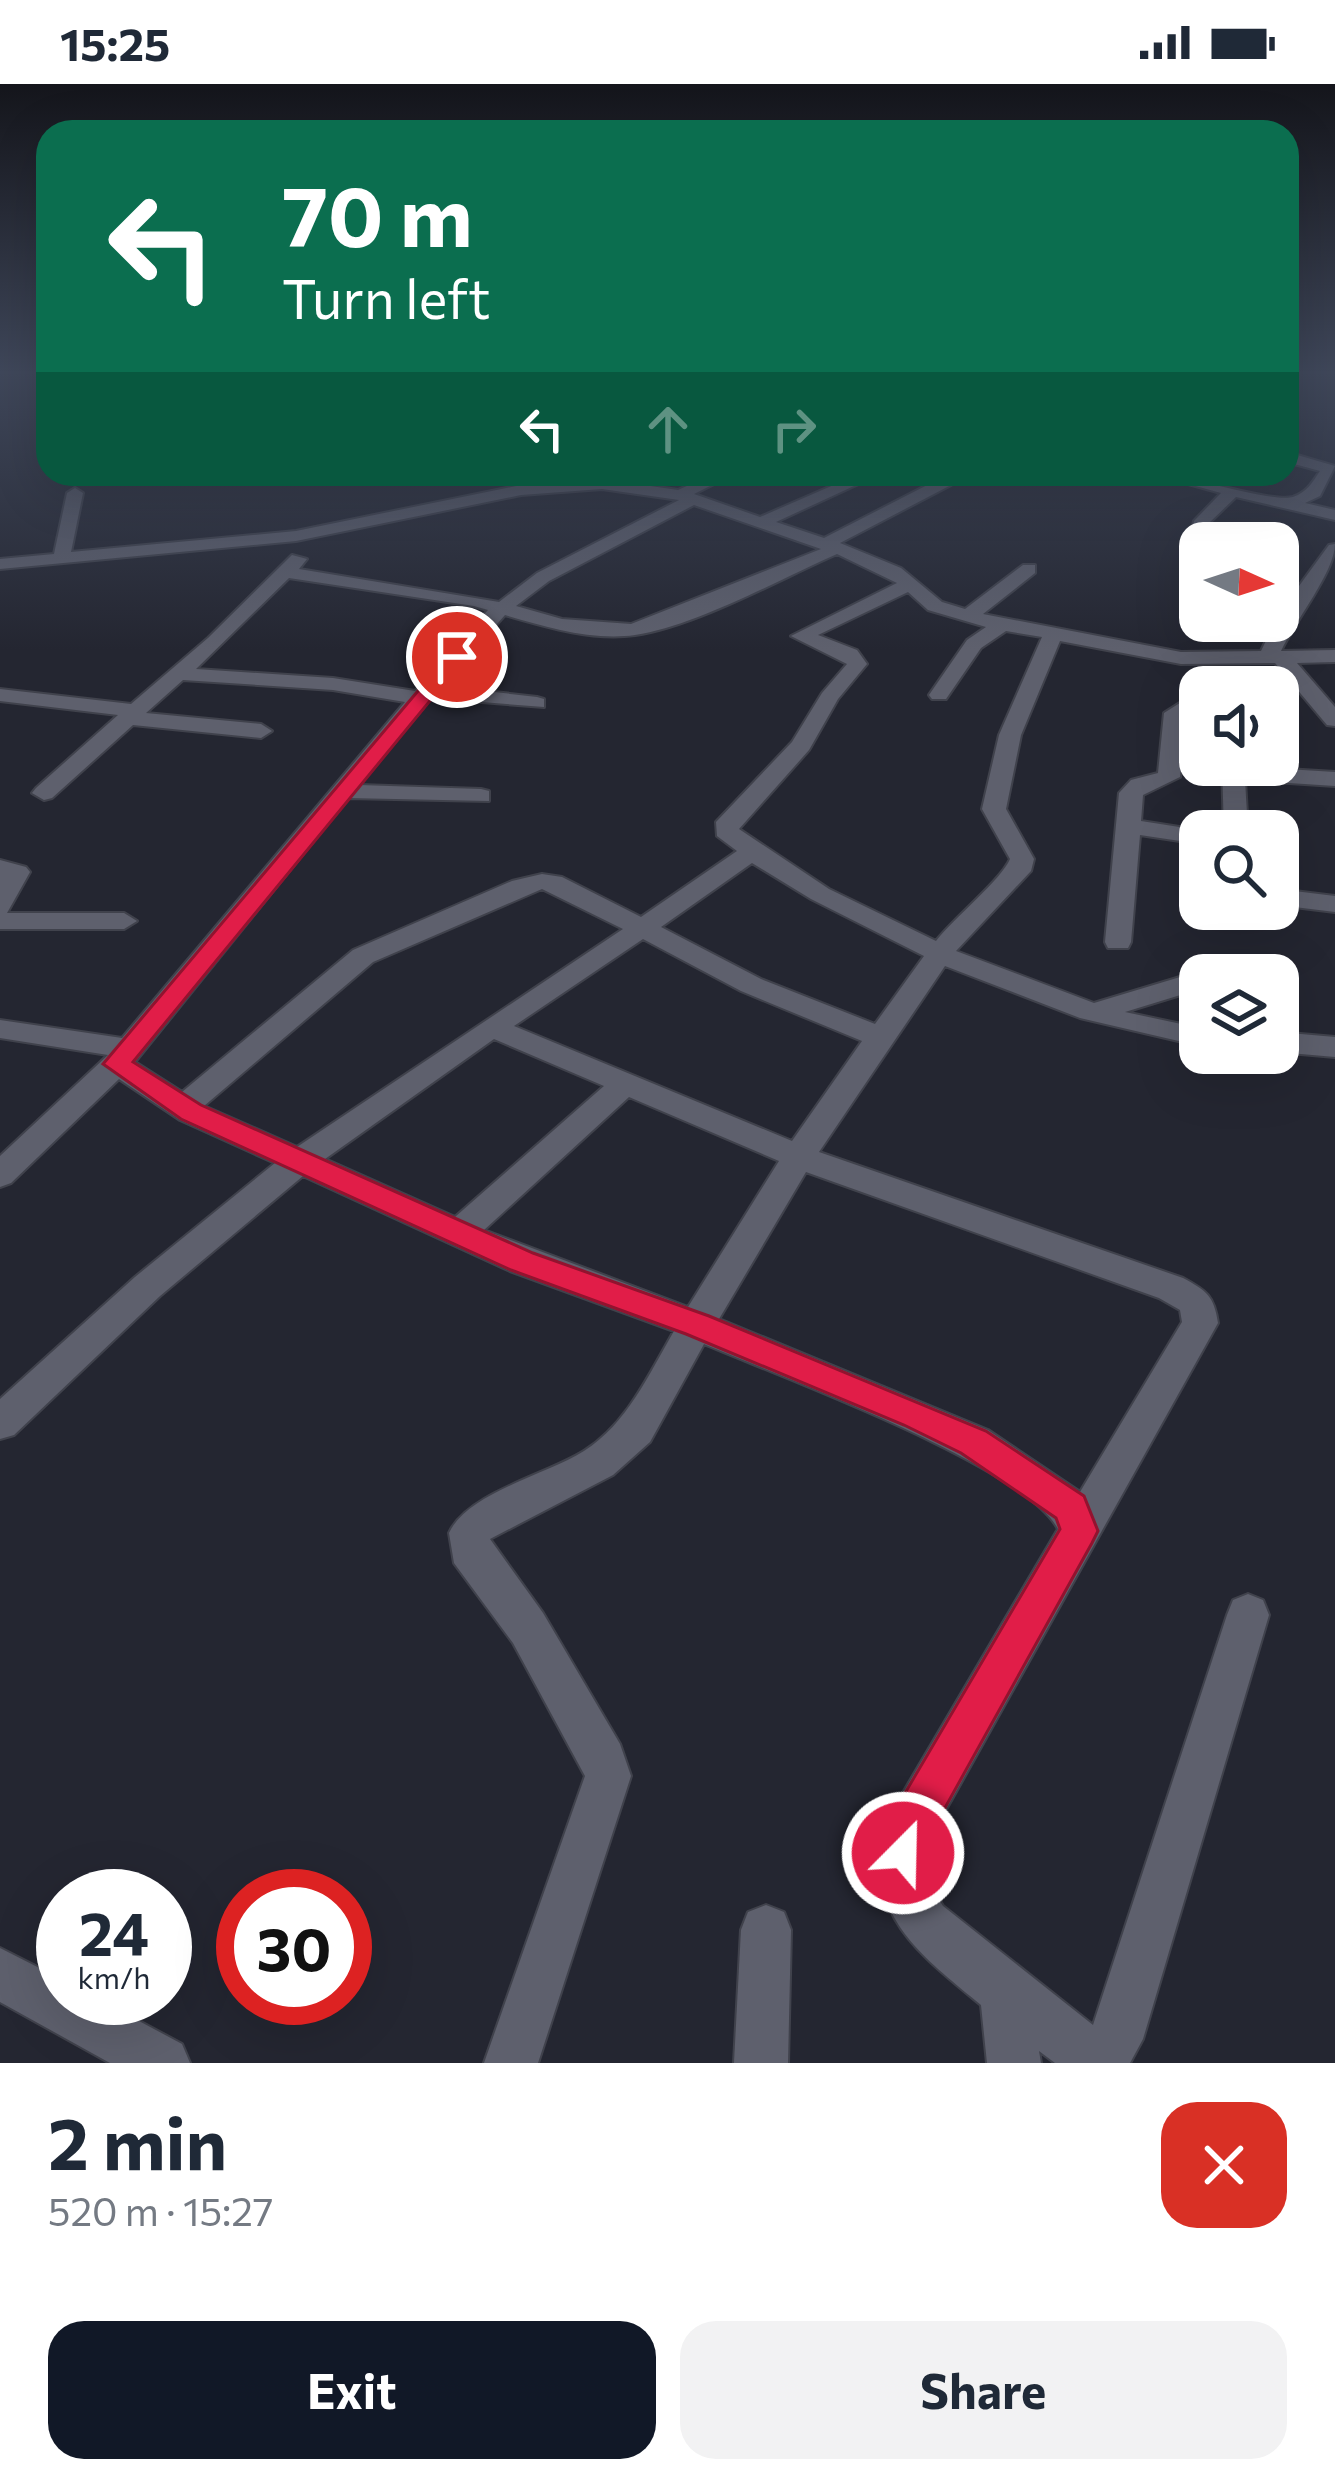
<!DOCTYPE html>
<html lang="en">
<head>
<meta charset="utf-8">
<style>
	:root { --surface:#fff; --page:#f2f2f3; --text:#1f2937; --muted:#747a83; --accent:#111827 }
	body { margin:0; font-family:Commissioner,sans-serif; background:var(--page); color:var(--text); height:100vh; display:flex; flex-direction:column; font-size:45px; white-space:nowrap }
	* { box-sizing:border-box; margin:0 }
	p { font-size:39px; color:var(--muted) }
	.icon { flex:none; width:66px; height:66px; fill:none; stroke:currentColor; stroke-width:2; stroke-linecap:round; stroke-linejoin:round }
	.map { position:relative; height:1979px; overflow:hidden }
	.sheet { display:flex; flex-direction:column; background:var(--surface); flex:1 }
	.sheet>* { flex:none }
	.hud { position:absolute; left:36px; top:36px; width:1263px; height:366px; border-radius:36px; box-shadow:0 12px 48px #0002; background:#0b6e4f; color:#fff; overflow:hidden }
	.needle { width:78px; rotate:93deg }
	.buttons { position:absolute; left:1179px; top:438px; display:grid; gap:24px }
	.buttons a { display:grid; place-items:center; width:120px; height:120px; border-radius:24px; background:var(--surface); box-shadow:0 12px 48px #0002; font-size:60px }
	.speed { position:absolute; left:36px; top:1785px; display:flex; gap:24px; font-size:60px; font-weight:700; text-align:center }
	.speed>* { display:grid; place-content:center; width:156px; height:156px; border-radius:50%; background:var(--surface); box-shadow:0 12px 48px #0002; line-height:1 }
	.speed small { font-size:30px; font-weight:400 }
	.speed .limit { border:18px solid #d22; background:#fff; color:#111 }
	.pin { position:absolute; display:grid; place-items:center; width:102px; height:102px; color:#fff; margin:-51px; border:6px solid #fff; border-radius:50%; box-shadow:0 3px 12px #0007 }
	.me { position:absolute; width:132px; margin:-66px; rotate:23deg; stroke-linejoin:round; filter:drop-shadow(0 0 9px #0008) }
	.turn { display:flex; align-items:center; gap:42px; height:252px; padding:0 48px; font-size:54px }
	.turn .icon { width:156px; height:156px; stroke-width:2.5 }
	.turn b { display:block; font-size:84px; line-height:102px }
	.lanes { display:flex; align-items:center; height:114px; padding:0 48px; background:#0003; justify-content:center; gap:60px; direction:ltr }
	.lanes .off { opacity:.35 }
	.round { display:grid; place-items:center; flex:none; width:126px; height:126px; border-radius:36px; background:var(--page) }
	.summary { display:flex; align-items:center; justify-content:space-between; height:204px; padding:0 48px }
	h1 { font-size:72px; font-weight:700; line-height:90px }
	.button { display:flex; gap:24px; margin-top:auto; padding:24px 48px }
	.button a { flex:1; height:138px; border-radius:36px; background:var(--accent); color:#fff; font-size:48px; font-weight:700; line-height:138px; text-align:center }
	.button a+a { background:var(--page); color:var(--text) }
	.status { display:flex; justify-content:space-between; align-items:center; height:84px; padding:0 60px; background:var(--surface); direction:ltr }
	.status svg { height:33px; fill:currentColor }
	.map>svg:first-child { display:block }
	.lines { fill:none; stroke-linecap:round; stroke-linejoin:round }
	.minor-casing { stroke:#40424c; stroke-width:4 }
	.minor { fill:#5e606d; fill-rule:evenodd }
	.route { fill:#e11d48; stroke:#92132f; stroke-width:3 }
</style>
</head>
<body>
<div class="status"><b>15:25</b><svg viewBox="0 0 49 12"><path d="M0 12V9h3v3zM5 12V6h3v6zM10 12V3h3v9zM15 12V0h3v12zM26 1h20v11H26zM47 4h2v5h-2z"/></svg></div>
<div class="map">
<svg width="1335" height="1979" viewBox="0 0 1335 1979">
	<rect width="100%" height="100%" fill="#242631"/>
	<g class="lines">
		<g class="minor-casing">
			<g id="minor">
				<path d="M1287 368 1335 382 1320 412 1305 419 1335 426V436L1236 413 1210 438 1207 459H1200V496L1184 485 1194 437 1221 409 1152 390C1186 390 1271 419 1293 413 1307 408 1312 399 1320 387L1287 378Z"/>
				<path d="M713 390H734L694 410 760 433 859 390H880L776 438 824 454 939 395H951V401L840 459 901 484 942 518 965 525 1023 481H1035V489L983 530 1181 568 1261 567 1280 528 1329 461 1335 460C1335 487 1295 537 1281 567L1335 566V578L1297 579 1335 623V642L1327 641 1275 579 1181 580 1060 557 1021 651 1006 725 1034 775 1031 787 956 867 1094 919 1200 887 1210 890 1200 891V905L1125 928 1200 944V962L1080 934 945 882 819 1068 1183 1194C1207 1207 1214 1212 1218 1239L934 1747C929 1775 927 1798 943 1822L1093 1941 1227 1531 1233 1516 1248 1510 1263 1516 1269 1531 1143 1955 1130 1979H1055L1039 1967 1041 1979H987L981 1921C913 1865 854 1822 894 1724L1058 1445C1025 1382 779 1292 704 1260L650 1358 613 1391 490 1455 543 1529 620 1660 631 1692 538 1979H484L585 1692 513 1559 454 1479 449 1449C467 1409 546 1391 584 1367 627 1340 649 1290 674 1247L510 1187 303 1092 160 1212 14 1351 0 1355V1315L135 1193 275 1079 180 1036 119 995 11 1099 0 1103V1072L108 971 0 954V936L122 954 405 618 333 606 183 596 146 629 261 640 272 647 261 654 133 641 52 714 44 716 32 709 36 704 118 631 0 617V605L131 620 208 554 292 471 307 475 299 485 499 518 537 489 679 416 602 405 521 411 296 457 0 485V475L54 470 67 409 75 404 83 409 71 468 296 447 521 401 602 395 678 406ZM694 421 821 465 631 540 562 535 516 522 549 497ZM837 470 897 499 791 552 847 580 822 609 792 658 716 738 717 752 737 767 641 833 562 793 542 790 512 797 353 866 182 1008 135 978 348 714 489 717V707L481 705 359 701 431 614 544 623V615L537 613 442 602 505 531C546 543 593 557 635 551 696 542 780 495 837 470ZM289 494 474 522 488 526 415 607 333 594 196 585ZM908 508 928 526 986 543 967 556 929 611 932 615H946L981 564 1006 547 1042 553 999 651 982 725 1010 775C1002 795 953 835 936 857L829 805 739 745 809 666 838 615 867 580 857 566 818 551ZM752 779 811 815 924 872 875 940 761 895 661 843ZM542 805 623 845 297 1063 204 1022 373 878ZM643 855 741 907 862 957 792 1057 514 942ZM494 955 604 1002 455 1133 325 1075ZM629 1013 779 1077 688 1223 484 1146ZM806 1088 1159 1214 1180 1226 1182 1238 1080 1408 988 1346 719 1235Z"/>
				<path d="M1183 617H1200V629L1186 631 1180 693 1143 711 1141 737 1205 747H1200V760L1140 751 1131 858 1128 864H1108L1105 858 1119 709 1131 696 1158 689 1164 629Z"/>
				<path d="M1222 681 1335 688V702L1245 696 1248 747H1224Z"/>
				<path d="M0 776 26 783 30 788 7 829H124L137 837 124 845H0Z"/>
				<path d="M1278 805 1335 812V828L1278 821Z"/>
				<path d="M1278 948 1335 953V973L1278 968Z"/>
				<path d="M766 1821 784 1828 791 1846 788 1979H734L741 1846 748 1828Z"/>
				<path d="M0 1864 63 1896V1914H96L182 1960 190 1979H110L0 1918Z"/>
			</g>
		</g>
		<use href="#minor" class="minor"/>
	</g>
	<linearGradient id="sky" x2="0" y2="1"><stop stop-color="#14151b"/><stop offset="0.51" stop-color="#3f475a"/><stop offset="1" stop-color="#3f475a" stop-opacity="0"/></linearGradient>
	<rect width="1335" height="566" fill="url(#sky)"/>
	<path class="route" d="M450 569 466 573 133 978 201 1021 533 1169 709 1232 986 1347 1084 1412 1098 1447 1092 1459 931 1749 919 1785 903 1791 888 1785 881 1769 895 1726 1060 1445 1056 1434 961 1369 904 1341 686 1250 511 1186 181 1035 103 980Z"/>
</svg>
<div class="buttons">
<a><svg class="needle" viewBox="-14 -14 28 28"><path d="M0-13l5 13h-10z" fill="#e53935"/><path d="M0 13l5-13h-10z" fill="#747a83"/></svg></a>
<a><svg class="icon" aria-label="sound" viewBox="0 0 24 24"><path d="M4 9h4l5-4v14l-5-4H4zM17 9q2 3 0 6"/></svg></a>
<a><svg class="icon" aria-label="search" viewBox="0 0 24 24"><circle cx="10" cy="10" r="6"/><path d="M15 15l6 6"/></svg></a>
<a><svg class="icon" aria-label="layers" viewBox="0 0 24 24"><path d="M12 4l9 5-9 5-9-5zM3 14l9 5 9-5"/></svg></a>
</div>
<div class="speed"><div>24<small>km/h</small></div><div class="limit">30</div></div>
<div class="pin" style="left:457px;top:573px;background:#d93025"><svg class="icon" aria-label="arrive" viewBox="0 0 24 24"><path d="M6 21V4h12l-3 4 3 4H6"/></svg></div>
<svg class="me" style="left:903px;top:1769px" viewBox="-20 -20 40 40"><circle r="17" fill="#e11d48" stroke="#fff" stroke-width="3"/><path d="M0-11L8 9 0 5-8 9z" fill="#fff"/></svg>
<div class="hud">
<div class="turn"><svg class="icon" aria-label="left" viewBox="0 0 24 24"><path d="M17 20v-9H6M10 6l-5 5 5 5"/></svg><div><b>70 m</b>Turn left</div></div>
<div class="lanes"><svg class="icon" aria-label="left" viewBox="0 0 24 24"><path d="M17 20v-9H6M10 6l-5 5 5 5"/></svg><svg class="icon off" aria-label="ahead" viewBox="0 0 24 24"><path d="M12 20V5M6 11l6-6 6 6"/></svg><svg class="icon off" aria-label="right" viewBox="0 0 24 24"><path d="M7 20v-9h11M14 6l5 5-5 5"/></svg></div>
</div>
</div>
<section class="sheet">
<div class="summary"><div><h1>2 min</h1><p>520 m · 15:27</p></div><a class="round" style="background:#d93025;color:#fff"><svg class="icon" aria-label="close" viewBox="0 0 24 24"><path d="M6 6l12 12M18 6L6 18"/></svg></a></div>
<div class="button"><a>Exit</a><a>Share</a></div>
</section>
</body>
</html>
